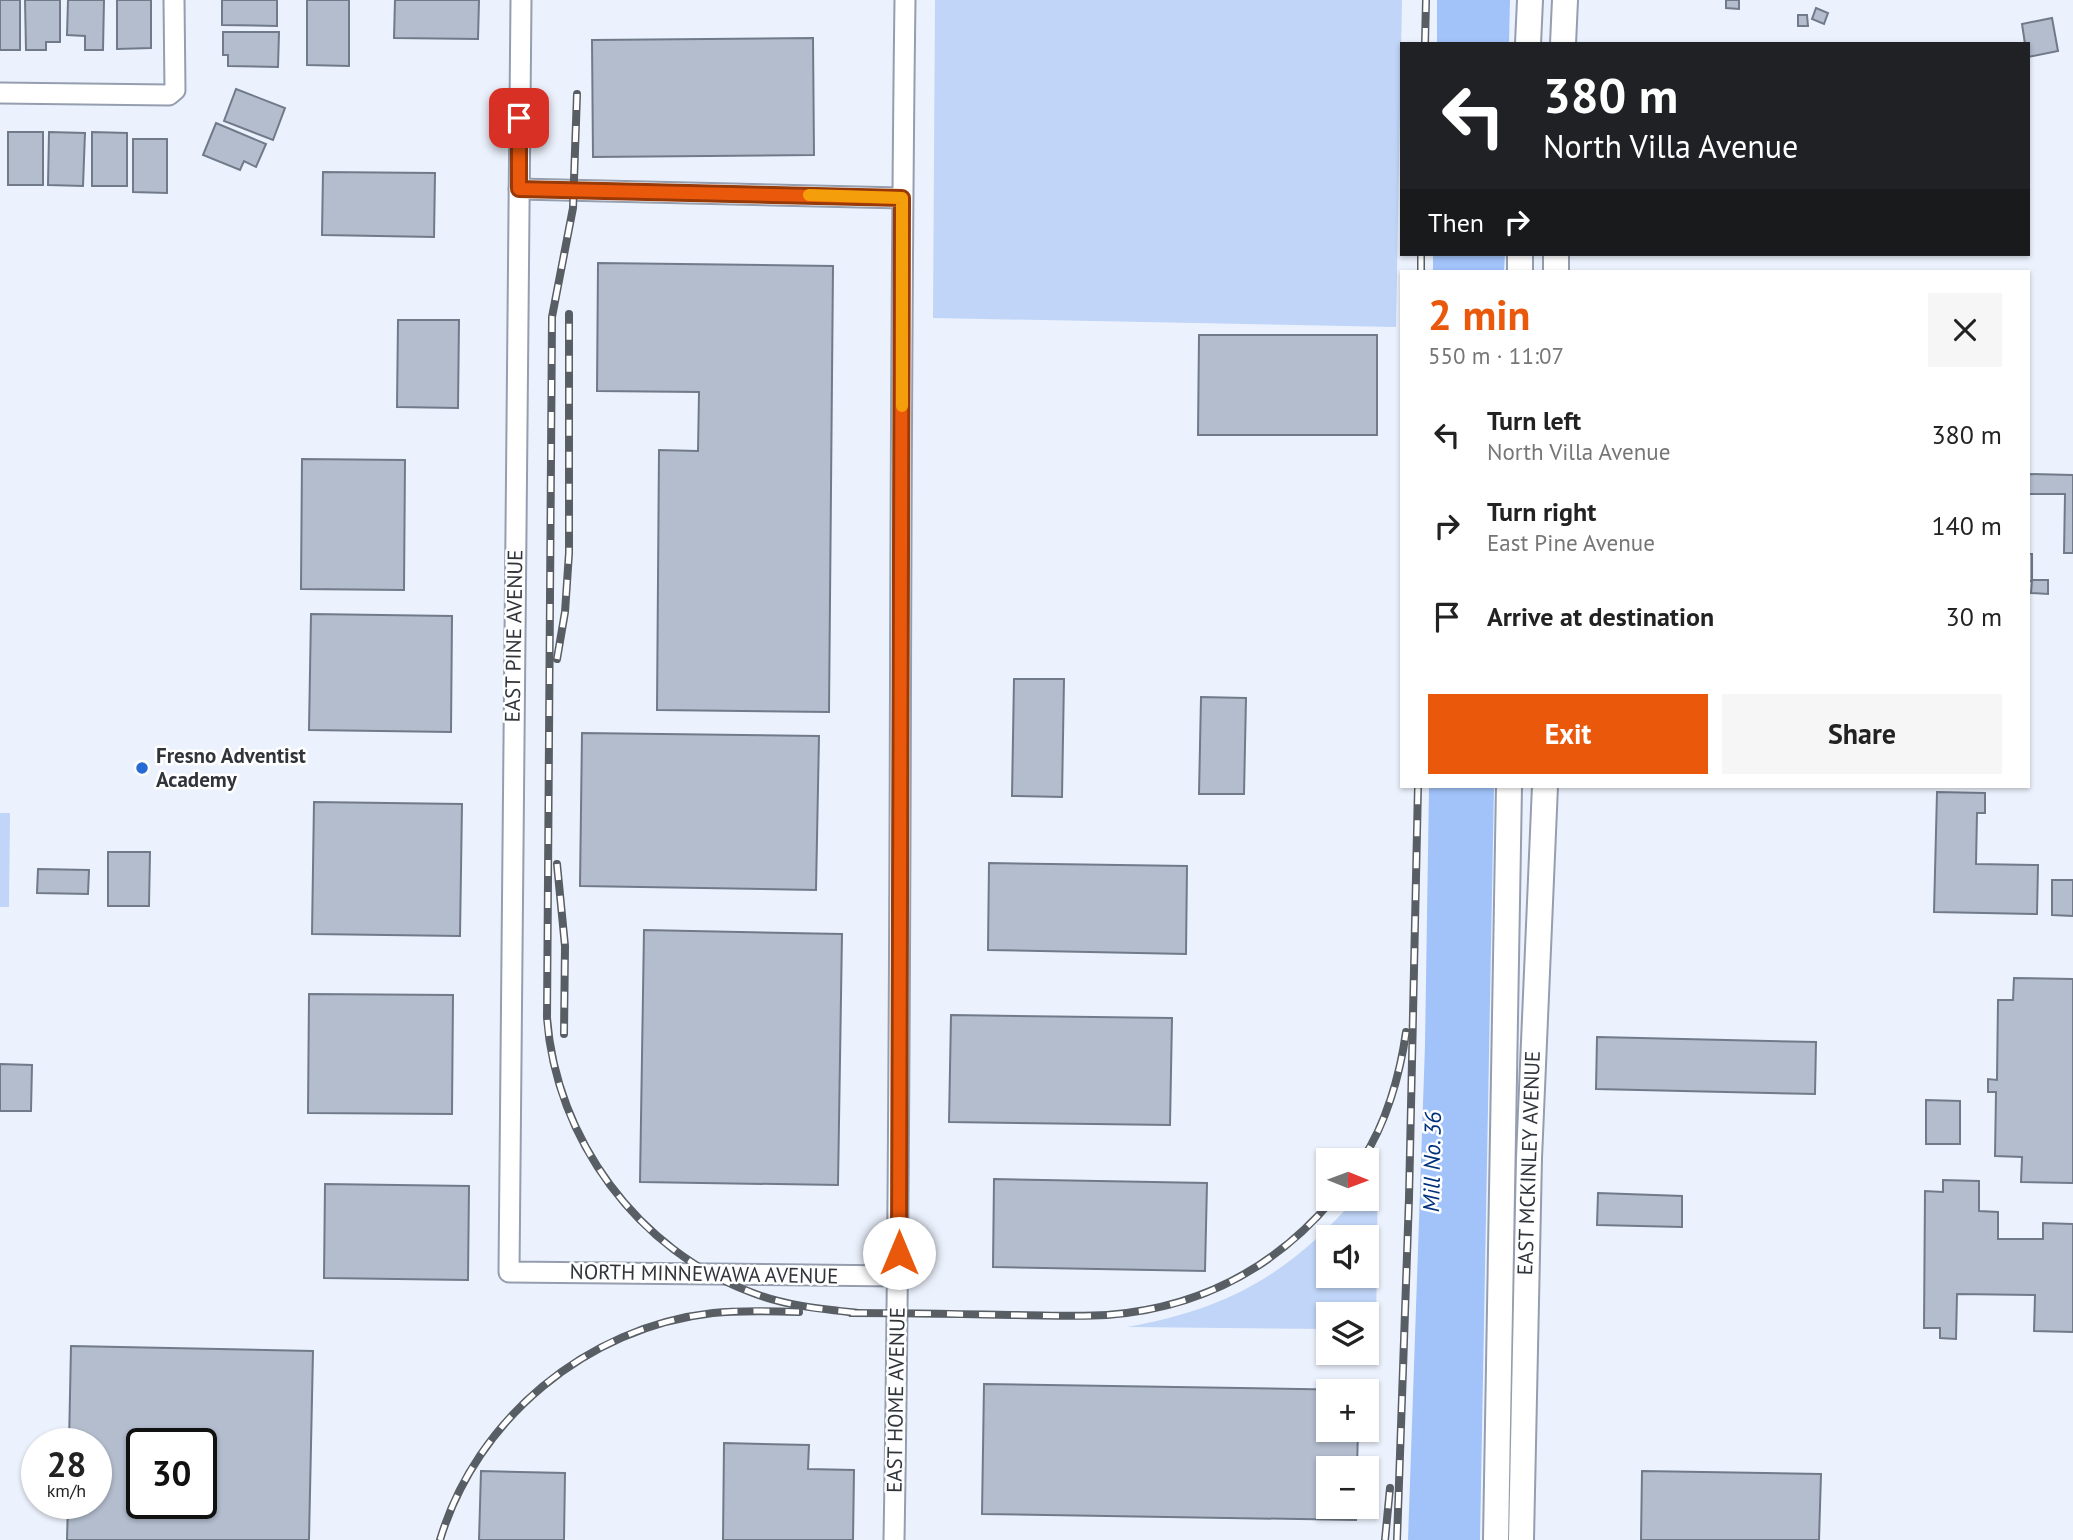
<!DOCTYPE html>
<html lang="en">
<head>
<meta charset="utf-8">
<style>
	:root { --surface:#fff; --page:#f6f6f6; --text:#222; --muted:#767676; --accent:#ea580c }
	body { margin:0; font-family:"PT Sans",sans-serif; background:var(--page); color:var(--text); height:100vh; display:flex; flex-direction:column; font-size:26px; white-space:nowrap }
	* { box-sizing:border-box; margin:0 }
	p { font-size:23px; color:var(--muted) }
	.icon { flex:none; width:38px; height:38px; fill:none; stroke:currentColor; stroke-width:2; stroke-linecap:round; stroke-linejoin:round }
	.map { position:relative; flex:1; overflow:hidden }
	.sheet { position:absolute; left:1400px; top:270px; width:630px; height:518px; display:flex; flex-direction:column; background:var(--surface); border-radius:0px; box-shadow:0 2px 5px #0004 }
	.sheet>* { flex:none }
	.banner { position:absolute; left:1400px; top:42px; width:630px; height:214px; border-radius:0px; box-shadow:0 2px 5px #0004; background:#202124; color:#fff; overflow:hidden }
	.needle { width:46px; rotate:91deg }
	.buttons { position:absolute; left:1316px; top:1148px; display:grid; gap:14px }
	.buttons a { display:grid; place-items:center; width:63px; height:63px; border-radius:0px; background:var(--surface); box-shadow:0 2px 5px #0004; font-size:35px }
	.speed { position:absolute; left:21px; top:1428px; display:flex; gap:14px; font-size:35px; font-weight:700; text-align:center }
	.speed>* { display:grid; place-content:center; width:91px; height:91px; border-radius:50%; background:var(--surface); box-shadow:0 2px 5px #0004; line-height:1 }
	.speed small { font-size:18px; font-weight:400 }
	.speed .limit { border:4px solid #111; border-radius:10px; background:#fff; color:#111 }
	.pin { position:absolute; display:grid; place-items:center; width:60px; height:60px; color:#fff; margin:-30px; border-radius:14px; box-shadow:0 4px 10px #0006 }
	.me { position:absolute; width:77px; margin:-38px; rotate:0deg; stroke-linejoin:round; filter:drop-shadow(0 0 5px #0008) }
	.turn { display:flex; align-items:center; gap:24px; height:147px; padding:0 28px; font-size:32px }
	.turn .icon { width:91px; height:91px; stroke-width:2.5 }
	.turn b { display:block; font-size:49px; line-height:60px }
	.then { display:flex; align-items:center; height:66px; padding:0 28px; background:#0003; gap:14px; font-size:26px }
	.round { display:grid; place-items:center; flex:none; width:74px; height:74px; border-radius:0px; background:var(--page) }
	.summary { display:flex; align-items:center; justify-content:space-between; height:119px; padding:0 28px }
	h1 { font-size:42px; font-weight:700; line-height:52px; color:var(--accent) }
	.primary-button { display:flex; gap:14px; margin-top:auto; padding:14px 28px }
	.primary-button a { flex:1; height:80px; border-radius:0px; background:var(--accent); color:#fff; font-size:28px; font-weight:700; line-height:80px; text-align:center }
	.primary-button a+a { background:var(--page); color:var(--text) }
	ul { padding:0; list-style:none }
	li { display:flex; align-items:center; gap:21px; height:91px; padding:0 28px }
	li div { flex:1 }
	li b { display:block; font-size:26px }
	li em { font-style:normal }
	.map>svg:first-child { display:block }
	.green { fill:#c0d5f7; fill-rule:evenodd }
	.water { fill:#a1c3fa }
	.building { fill:#b3bdce; stroke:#707a89; stroke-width:2; fill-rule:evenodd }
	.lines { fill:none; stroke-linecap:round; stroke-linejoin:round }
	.minor-casing { stroke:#949eae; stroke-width:23 }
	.major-casing { stroke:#949eae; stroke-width:28 }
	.minor { stroke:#fff; stroke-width:19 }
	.major { stroke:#fff; stroke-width:24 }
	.rail-casing { stroke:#595e65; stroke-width:8 }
	.rail { stroke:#fff; stroke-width:5; stroke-dasharray:16; stroke-linecap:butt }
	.route-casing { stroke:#983908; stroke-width:18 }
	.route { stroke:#ea580c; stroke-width:12 }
	.slow { stroke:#f59e0b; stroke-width:12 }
	.poi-dot { fill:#266ad6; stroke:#fff; stroke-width:2.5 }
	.labels { text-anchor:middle; stroke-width:5; stroke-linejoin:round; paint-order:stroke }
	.street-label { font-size:21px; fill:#30353b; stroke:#fff }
	.poi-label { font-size:21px; font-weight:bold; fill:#30353b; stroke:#fff; text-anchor:start }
	.water-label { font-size:23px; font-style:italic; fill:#00317d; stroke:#fff }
</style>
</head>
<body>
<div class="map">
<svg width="2073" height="1540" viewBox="0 0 2073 1540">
	<rect width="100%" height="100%" fill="#ecf2fd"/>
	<g class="green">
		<path d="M935 0H1402L1396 327 933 318Z"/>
		<path d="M0 813H10L9 907H0Z"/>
		<path d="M1378 1165 1376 1330 1367 1329V1314H1328V1329L1127 1327C1227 1309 1288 1275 1355 1199H1367V1182ZM1328 1237H1367V1276H1328Z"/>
	</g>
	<g class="water">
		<path d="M1437 0H1510L1509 44H1437Z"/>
		<path d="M1433 254H1505L1504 271H1433Z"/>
		<path d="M1429 786H1494L1480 1540H1408L1425 1045Z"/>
	</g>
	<g class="building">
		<rect x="0" y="0" width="20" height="50"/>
		<path d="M25 0H60V42H46V50H26Z"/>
		<path d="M68 0H104L103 50H85V36L67 35Z"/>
		<path d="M117 0H151V48L117 49Z"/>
		<path d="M222 0H277V26L222 25Z"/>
		<path d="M307 0H349V66L307 65Z"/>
		<path d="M395 0H479L478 39 394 38Z"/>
		<path d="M1726 0H1739V9L1726 8Z"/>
		<path d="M1816 8 1828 13 1824 24 1812 19Z"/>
		<path d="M1798 15H1807L1808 26H1798Z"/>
		<path d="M2052 18 2058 51 2028 57V44H2025L2022 24Z"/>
		<path d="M223 32H279L278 67 228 66V55H223Z"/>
		<path d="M813 38 814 155 593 157 592 40Z"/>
		<path d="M236 89 285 108 273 140 224 121Z"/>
		<path d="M216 123 266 144 256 167 244 161 240 170 203 155Z"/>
		<rect x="8" y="132" width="35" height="53"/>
		<path d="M49 132 85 133 83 186 48 185Z"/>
		<path d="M92 132 127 133V186H92Z"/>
		<path d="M133 139H167V193L133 192Z"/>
		<path d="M323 172 435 173 434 237 322 235Z"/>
		<path d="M598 263 833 266 829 712 657 710 659 450 698 451 699 392 597 391Z"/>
		<path d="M398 320H459L458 408 397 407Z"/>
		<path d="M1199 335H1377V435H1198Z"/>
		<path d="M302 459 405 460 404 590 301 589Z"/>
		<path d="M2028 474 2073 475V553H2064L2065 494H2028Z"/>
		<rect x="2028" y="554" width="4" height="27"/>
		<path d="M2032 580H2048V594L2031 593Z"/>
		<path d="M311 614 452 616 451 732 309 730Z"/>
		<path d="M1014 679H1064L1062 797 1012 796Z"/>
		<path d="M1201 697 1246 698 1244 794H1199Z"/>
		<path d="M582 733 819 736 816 890 580 886Z"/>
		<path d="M1937 792 1985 793V813H1977L1976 864 2038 865 2037 914 1934 912Z"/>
		<path d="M314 802 462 804 460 936 312 934Z"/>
		<path d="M108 852H150L149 906H108Z"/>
		<path d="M989 863 1187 866 1186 954 988 950Z"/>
		<path d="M38 869 89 870 88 894 37 893Z"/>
		<path d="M2052 880H2073V916L2052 915Z"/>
		<path d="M644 930 842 934 838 1185 640 1182Z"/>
		<path d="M2014 978 2073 979V1183L2021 1182 2022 1157 1995 1156 1996 1092H1988V1079L1997 1080 1998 1000H2013Z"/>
		<path d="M309 994 453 995 452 1114 308 1113Z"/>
		<path d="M951 1015 1172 1018 1170 1125 949 1122Z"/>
		<path d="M1597 1037 1816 1042 1815 1094 1596 1089Z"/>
		<path d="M0 1064 32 1065 31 1111H0Z"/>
		<path d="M1926 1100 1960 1101V1144H1926Z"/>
		<path d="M994 1179 1207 1183 1205 1271 993 1267Z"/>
		<path d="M1943 1180 1979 1181V1211L1998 1212V1239H2043V1223L2073 1224V1332L2034 1331 2035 1295 1957 1294 1956 1339 1940 1338V1328H1924L1925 1191 1943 1192Z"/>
		<path d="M325 1184 469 1186 468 1280 324 1278Z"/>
		<path d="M1598 1193 1682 1196V1227L1597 1225Z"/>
		<path d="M71 1346 313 1351 309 1540H67L68 1503H96V1444H69ZM142 1444H201V1503H142Z"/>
		<path d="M984 1384 1358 1390 1328 1391V1430H1358L1357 1468H1328V1507H1356V1520L982 1514Z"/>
		<path d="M724 1443 809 1445 808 1469 854 1470 853 1540H723Z"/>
		<path d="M481 1471 565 1473 564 1540H479Z"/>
		<path d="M1642 1471 1821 1474 1819 1540H1641Z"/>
	</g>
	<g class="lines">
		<g class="minor-casing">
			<g id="minor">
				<path d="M521 0 509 1272 899 1276"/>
				<path d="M0 93 169 95 175 90 174 0"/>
				<path d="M519 189 902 198"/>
				<path d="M894 1540C903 1027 898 513 905 0"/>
			</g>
		</g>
		<g class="major-casing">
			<g id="major">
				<path d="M1528 44 1530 0"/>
				<path d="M1563 44 1565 0"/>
				<path d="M1520 271V254"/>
				<path d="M1556 271V254"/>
				<path d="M1496 1540 1509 786"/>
				<path d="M1521 1540 1529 1158 1545 786"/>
			</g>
		</g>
		<use href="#minor" class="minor"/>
		<use href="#major" class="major"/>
		<g class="rail-casing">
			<g id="rail">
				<path d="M1425 44 1426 0"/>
				<path d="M577 94 573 208 552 317 547 1018C556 1139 638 1251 753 1293 787 1306 822 1309 858 1313"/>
				<path d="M1421 271V254"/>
				<path d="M557 659 565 612 569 553V314"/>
				<path d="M557 864 565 946 564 1034"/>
				<path d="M1362 1160C1386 1124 1400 1075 1406 1032"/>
				<path d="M851 1313C904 1313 958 1314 1011 1315 1043 1315 1076 1317 1107 1315 1199 1308 1274 1269 1333 1199"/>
				<path d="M440 1540C476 1419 587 1327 713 1313 741 1310 770 1311 799 1312"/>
				<path d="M1385 1540 1390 1488"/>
				<path d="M1397 1540 1409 1198 1418 786"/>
			</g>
		</g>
		<use href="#rail" class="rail"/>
	</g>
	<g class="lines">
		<g class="route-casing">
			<path id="route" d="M519 118V189L902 198 899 1253"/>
		</g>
		<use href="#route" class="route"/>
		<path class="slow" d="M809 195 902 198V406"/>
	</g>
	<circle class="poi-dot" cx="142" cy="768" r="7"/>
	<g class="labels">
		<g class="street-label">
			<text transform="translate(514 636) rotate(-89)" y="7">EAST PINE AVENUE</text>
			<text transform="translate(1529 1163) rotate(-88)" y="7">EAST MCKINLEY AVENUE</text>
			<text transform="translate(704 1274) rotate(1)" y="7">NORTH MINNEWAWA AVENUE</text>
			<text transform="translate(896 1400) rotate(-89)" y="7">EAST HOME AVENUE</text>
		</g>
		<g class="poi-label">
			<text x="156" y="763">Fresno Adventist<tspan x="156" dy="24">Academy</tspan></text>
		</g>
		<g class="water-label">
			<text transform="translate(1432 1162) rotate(-89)" y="8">Mill No. 36</text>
		</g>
	</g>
</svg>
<div class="buttons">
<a><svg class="needle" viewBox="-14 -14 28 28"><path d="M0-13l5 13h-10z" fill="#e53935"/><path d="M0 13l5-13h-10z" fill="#767676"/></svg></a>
<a><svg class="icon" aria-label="sound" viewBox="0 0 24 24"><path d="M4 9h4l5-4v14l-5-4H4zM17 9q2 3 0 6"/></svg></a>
<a><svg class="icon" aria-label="layers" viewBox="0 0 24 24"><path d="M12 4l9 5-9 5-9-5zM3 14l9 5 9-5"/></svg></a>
<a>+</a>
<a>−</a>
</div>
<div class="speed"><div>28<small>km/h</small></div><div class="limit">30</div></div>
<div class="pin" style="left:519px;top:118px;background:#d93025"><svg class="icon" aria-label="arrive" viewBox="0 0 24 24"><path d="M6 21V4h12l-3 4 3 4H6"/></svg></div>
<svg class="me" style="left:899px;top:1253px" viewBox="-20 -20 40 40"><circle r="19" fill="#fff"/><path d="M0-13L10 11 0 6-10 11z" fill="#ea580c"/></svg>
<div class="banner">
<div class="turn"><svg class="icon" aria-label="left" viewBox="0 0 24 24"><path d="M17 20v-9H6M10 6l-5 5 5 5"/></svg><div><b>380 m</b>North Villa Avenue</div></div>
<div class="then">Then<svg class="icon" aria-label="right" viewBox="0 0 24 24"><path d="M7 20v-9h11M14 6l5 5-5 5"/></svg></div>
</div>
<section class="sheet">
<div class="summary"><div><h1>2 min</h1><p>550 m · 11:07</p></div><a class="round"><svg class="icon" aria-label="close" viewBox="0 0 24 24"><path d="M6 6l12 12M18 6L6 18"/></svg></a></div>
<ul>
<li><svg class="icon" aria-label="left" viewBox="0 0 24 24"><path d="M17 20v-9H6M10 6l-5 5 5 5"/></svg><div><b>Turn left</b><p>North Villa Avenue</p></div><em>380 m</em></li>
<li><svg class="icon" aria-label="right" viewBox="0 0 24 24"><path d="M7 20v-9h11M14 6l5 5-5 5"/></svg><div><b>Turn right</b><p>East Pine Avenue</p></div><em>140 m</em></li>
<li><svg class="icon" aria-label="arrive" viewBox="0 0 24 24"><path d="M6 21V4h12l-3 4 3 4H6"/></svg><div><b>Arrive at destination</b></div><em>30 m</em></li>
</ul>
<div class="primary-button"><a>Exit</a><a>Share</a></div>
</section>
</div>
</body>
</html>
